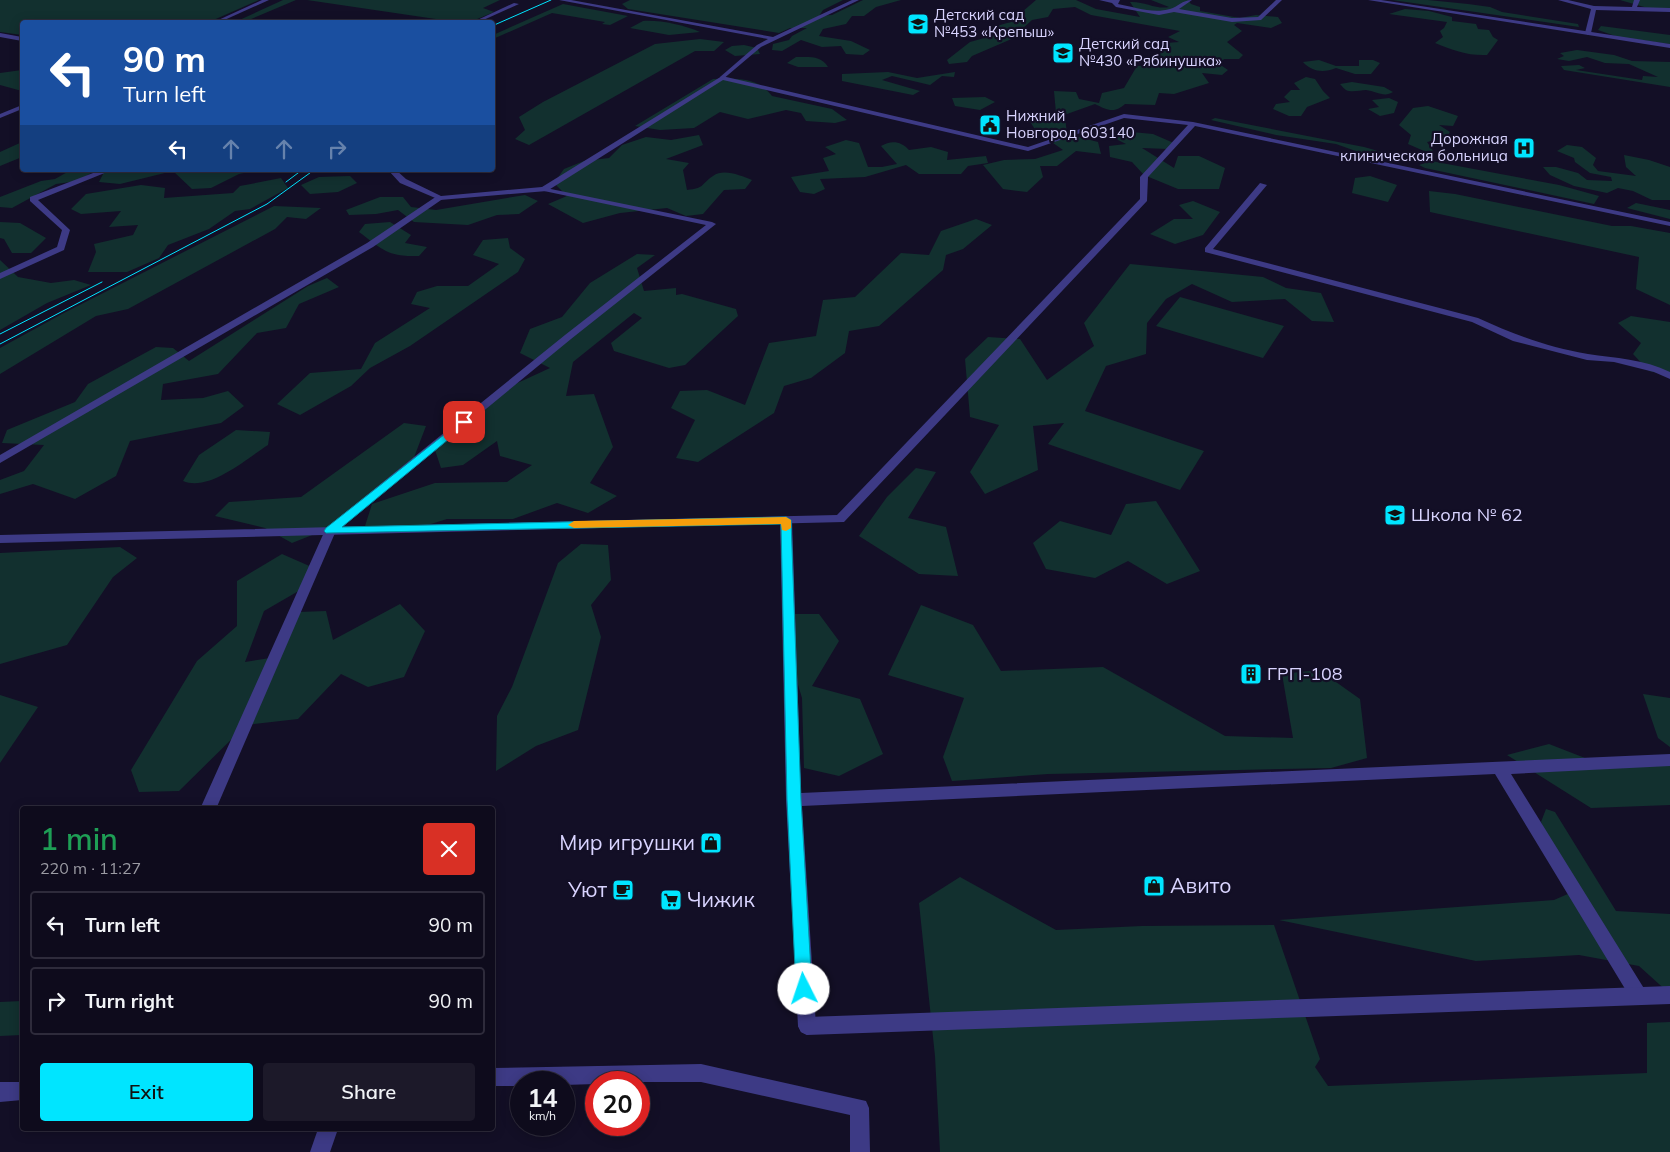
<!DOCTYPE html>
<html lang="en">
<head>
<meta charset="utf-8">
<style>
	:root { --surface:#0e0b1c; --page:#1c1929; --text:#f1f3f6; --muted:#9b9ba3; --line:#2e2b3b; --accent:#00e5ff }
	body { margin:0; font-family:Mulish,sans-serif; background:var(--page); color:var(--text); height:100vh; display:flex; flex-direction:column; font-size:19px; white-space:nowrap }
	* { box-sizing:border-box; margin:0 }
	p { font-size:16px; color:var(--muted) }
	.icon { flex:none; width:28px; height:28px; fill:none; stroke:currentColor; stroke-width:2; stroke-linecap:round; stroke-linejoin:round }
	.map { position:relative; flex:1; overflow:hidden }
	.side { position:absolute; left:20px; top:806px; width:475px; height:325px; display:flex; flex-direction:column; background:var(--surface); border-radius:5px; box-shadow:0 2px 12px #0003,0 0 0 1px var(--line) }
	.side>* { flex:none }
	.top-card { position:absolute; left:20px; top:20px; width:475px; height:152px; border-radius:5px; box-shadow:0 2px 12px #0003,0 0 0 1px var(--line); background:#1a4fa0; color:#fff; overflow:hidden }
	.speed { position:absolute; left:510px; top:1071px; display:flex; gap:10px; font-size:25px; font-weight:700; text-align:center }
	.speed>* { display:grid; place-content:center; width:65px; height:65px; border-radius:50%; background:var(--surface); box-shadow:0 2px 12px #0003,0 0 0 1px var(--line); line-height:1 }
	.speed small { font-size:12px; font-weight:400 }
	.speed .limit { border:8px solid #d22; background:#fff; color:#111 }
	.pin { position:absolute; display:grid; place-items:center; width:42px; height:42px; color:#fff; margin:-21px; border-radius:10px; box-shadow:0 2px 8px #0006 }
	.me { position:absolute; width:55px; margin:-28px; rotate:356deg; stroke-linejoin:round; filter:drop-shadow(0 0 4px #0008) }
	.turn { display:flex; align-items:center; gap:18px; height:105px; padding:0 20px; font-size:22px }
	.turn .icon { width:65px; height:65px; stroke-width:2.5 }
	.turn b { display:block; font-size:35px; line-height:42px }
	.lanes { display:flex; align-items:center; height:48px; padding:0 20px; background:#0003; justify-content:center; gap:25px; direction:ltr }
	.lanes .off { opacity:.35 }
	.round { display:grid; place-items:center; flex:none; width:52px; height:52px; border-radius:5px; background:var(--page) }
	.overview { display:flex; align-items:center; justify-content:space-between; height:85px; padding:0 20px }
	h1 { font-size:30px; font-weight:600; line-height:38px; color:#1e9e55 }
	.primary-button { display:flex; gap:10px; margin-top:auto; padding:10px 20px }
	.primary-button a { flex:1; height:58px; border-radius:5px; background:var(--accent); color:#111; font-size:20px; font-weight:600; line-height:58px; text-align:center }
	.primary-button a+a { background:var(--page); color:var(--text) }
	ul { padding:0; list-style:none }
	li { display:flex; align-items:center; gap:15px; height:68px; margin:0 10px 8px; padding:0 10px; border:2px solid var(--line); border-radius:5px }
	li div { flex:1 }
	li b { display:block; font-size:19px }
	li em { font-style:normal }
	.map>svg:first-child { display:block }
	.green { fill:#12302f }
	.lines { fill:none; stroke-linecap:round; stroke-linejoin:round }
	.lane { fill:#3d3a85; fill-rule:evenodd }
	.street { fill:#3d3a85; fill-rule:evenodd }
	.tram { stroke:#00e5ff; stroke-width:1 }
	.route { fill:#00e5ff; stroke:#0095a6 }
	.slow { fill:#f59e0b }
	.labels { text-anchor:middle; stroke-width:4.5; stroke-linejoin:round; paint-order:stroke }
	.far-poi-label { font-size:15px; fill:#d9d4ff; stroke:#130f26; text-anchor:start }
	.poi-label { font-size:18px; fill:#d9d4ff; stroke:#130f26; text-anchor:start }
	.near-poi-label { font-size:21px; fill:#d9d4ff; stroke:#130f26; text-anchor:end }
</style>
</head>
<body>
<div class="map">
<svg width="1670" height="1152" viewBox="0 0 1670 1152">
	<rect width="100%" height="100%" fill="#130f26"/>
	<g class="green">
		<path d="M0 0H259L209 22H22V35L0 32Z"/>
		<path d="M283 0H296L244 22H235Z"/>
		<path d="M307 0H500L483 8 494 12 470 22H456Z"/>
		<path d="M630 0H843L823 10 819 16 832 15 863 0H901L876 7 864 16H852L846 24 823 29 819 36 851 41 870 50 863 55 846 54 841 46 822 47 801 40 782 51 772 50 773 44 789 40 792 36 807 28H790L779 33 628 9 622 4Z"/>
		<path d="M1036 0H1076L1096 9 1140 17 1130 2C1144 1 1157 10 1169 7L1151 0H1188L1191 4 1200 7V11L1240 18 1256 15 1278 17 1282 23 1271 28 1237 23 1234 25 1242 31 1227 42 1243 55 1239 59H1224L1219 64 1228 70 1222 75 1202 73 1209 83 1174 94 1159 93 1155 105 1125 104C1114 114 1107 110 1095 104L1067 114 1056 113 1054 91 1076 92 1079 99 1099 103 1102 93 1124 88 1137 66 1154 65 1166 43 1179 42 1168 37 1180 31 1091 15 1075 7 1053 9 1048 17 1032 20 1022 29 1023 34 972 56 967 62 949 64 947 60 970 42 1002 33 993 27 1022 19V12Z"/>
		<path d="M1392 0H1428L1468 4 1490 7 1502 12 1578 24 1579 27Z"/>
		<path d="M1620 0H1670V9H1651Z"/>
		<path d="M563 4 628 16 610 25 602 24 605 22 552 13 493 39V35Z"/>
		<path d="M1405 9 1429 11 1452 17V21L1476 24 1478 29 1489 30 1493 37 1498 40 1487 55C1468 56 1453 50 1435 43L1443 37 1440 31 1444 28 1447 22 1389 14Z"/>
		<path d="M643 21C661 20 683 25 700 32L669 35 630 28Z"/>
		<path d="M1601 26 1670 35V44L1618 37 1598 30Z"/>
		<path d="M700 39 724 42 714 51H695L529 145 515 139 525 130 519 117 543 102 655 44Z"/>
		<path d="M744 45 757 48 760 54 735 56 725 50 732 46Z"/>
		<path d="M1577 50 1614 55 1632 61 1670 62V87L1564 70 1561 66 1579 65 1585 68 1576 70 1642 80 1643 76 1658 77 1629 64 1605 63 1587 57 1569 61 1557 59 1564 56 1560 53Z"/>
		<path d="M796 57C809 57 821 55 828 67H798L787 63Z"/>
		<path d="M1319 60 1336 66H1359V60H1373L1380 63 1371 74H1355L1336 68C1324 73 1312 72 1303 62Z"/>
		<path d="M22 70V91L0 85V73Z"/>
		<path d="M888 72 917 78 955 72 954 77 942 76 930 85 892 76 882 80 920 91 913 95 842 81V74Z"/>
		<path d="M1306 77 1315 79 1323 91 1330 98 1307 107 1301 116H1289L1273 109 1276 104 1290 102 1284 97 1291 90H1300L1294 83Z"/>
		<path d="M713 79C735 79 757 76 772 96L832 109 847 120 835 123 806 121 801 113 786 110 748 119 720 112 694 128 660 130 635 126Z"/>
		<path d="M1352 82 1384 87 1393 92C1384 98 1376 91 1366 90 1360 90 1352 93 1346 90 1343 88 1342 86 1340 84Z"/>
		<path d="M985 97 995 102 980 110 955 106 952 98Z"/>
		<path d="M1389 98 1398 102 1394 113 1380 116 1368 109 1379 107 1372 100Z"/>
		<path d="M1428 106 1458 116 1453 126 1439 125 1450 132 1445 139 1427 142 1433 151H1424L1408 144 1411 135 1399 125 1413 108Z"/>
		<path d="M1036 116 1065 117 1067 134 1098 142 1101 154 1076 151 1057 166H1040L1043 177 1027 192 1003 189 983 165 1004 160 1035 159 1063 150 1036 131 1029 120Z"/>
		<path d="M1215 118 1364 147 1403 158 1396 159 1364 154 1336 144 1276 135 1211 120Z"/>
		<path d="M1121 131 1153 134 1176 144 1168 149 1142 148 1174 168 1178 156H1199L1225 168 1219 189H1178L1144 175 1132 162 1110 157 1109 146 1126 144 1112 137Z"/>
		<path d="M699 135 703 145 666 159 689 163 683 170 687 190C705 188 700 185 713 176 724 168 741 176 752 180L745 189 724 190 703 214 686 216 667 208 620 213 583 223 548 204 567 196 554 183 564 169 584 161 609 158 622 145 646 137 671 140Z"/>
		<path d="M846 140 859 143 868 167H882L897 164 881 146C891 140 901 141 909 150L931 147 948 152 947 160 986 156 988 163 968 166 961 174H919L906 165 865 177 820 179 825 189 814 194 800 192 791 177 829 171 823 158 836 154 825 147Z"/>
		<path d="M22 142V157L0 166V152Z"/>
		<path d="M1567 145 1582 147 1596 158 1593 165 1598 171 1636 176 1626 167 1624 155 1649 160 1670 167V200H1652L1633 191 1618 188 1607 193 1574 186 1550 175 1543 167H1556L1578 173 1587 180 1612 181 1611 177 1590 173 1575 162 1574 158 1557 151Z"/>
		<path d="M1431 161 1559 185 1599 196 1594 204 1425 168 1419 165Z"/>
		<path d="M71 170H96L78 181 56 184 12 208 0 207V197L41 181 55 179Z"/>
		<path d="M110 170H258L239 174 211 188 192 189 173 171 120 184 99 182 104 172Z"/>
		<path d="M350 176 357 183 338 192 310 194 301 185 319 177Z"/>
		<path d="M1370 176 1397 185 1388 202 1352 193 1355 178Z"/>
		<path d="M281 178 288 188 250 209 235 211 209 229 168 245 159 258 127 272H88L96 252 94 244 133 235 138 225 109 227 121 211 81 214 71 209 86 194 141 185 165 188 164 198 233 193 240 186Z"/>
		<path d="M1429 191 1455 194 1612 226H1631L1670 233V305L1636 289 1639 257 1430 212Z"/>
		<path d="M525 195 538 201 519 214 497 215 468 225 414 222 398 210 376 214 349 215 346 210 380 197H403L411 207 436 210Z"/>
		<path d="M1193 201 1220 212 1203 235 1175 244 1150 234 1174 219H1193L1179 205Z"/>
		<path d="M1636 203 1670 210V219L1627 208Z"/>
		<path d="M274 206 321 208 306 219 287 217 275 229 128 309 96 316 0 374V348L62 314Z"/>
		<path d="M976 219 992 225 963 249 946 255 943 270 879 326 849 331 845 353 811 378 784 386 774 413 698 462 676 458 695 420 671 408 680 391 707 390 745 405 769 343 816 336 823 300 855 297 901 253 929 255 941 231Z"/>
		<path d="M0 222 20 223 46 238 31 253H12L4 239 0 238Z"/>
		<path d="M390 222 411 235 405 243 427 247 419 256C388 257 383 250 359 232L365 224Z"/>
		<path d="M508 238 510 248 525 259 518 272 410 346 370 368 351 386 300 415 277 404 310 373 361 369 375 343 430 308 411 304 417 292 437 286H468L499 264 473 255 483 240Z"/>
		<path d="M637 254 655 255 637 268 644 291 676 288V295L682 294 736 309 738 316 685 365 669 368 614 351 611 343 642 318 634 313 573 362 566 396 594 394 613 447 590 483 617 496 588 513 557 503 513 519H447L418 528 365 526 372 504 435 483 507 482 532 465 500 456 497 441 463 465 441 468 435 450 511 386 550 368 520 353 530 329 562 317 590 283Z"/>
		<path d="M0 260 18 277 51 283 74 280 91 285 47 303 0 330Z"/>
		<path d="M1130 264 1263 277 1286 288 1321 293 1334 322 1312 321 1285 299 1232 302 1192 284 1166 299 1147 323 1146 354 1106 366 1085 411 1204 451 1180 490 1048 444 1064 423 1033 426 1038 470 985 494 970 472 999 425 970 417 965 359 988 337 1020 339 1047 380 1094 346 1084 323Z"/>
		<path d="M327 278 339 287 299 304 286 328 257 333 218 374 163 384 161 400 203 398 228 391 244 406 221 423 130 441 116 476 75 499 33 484 0 494V480L24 471 44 445 2 443 7 430 75 402 88 384 156 347 173 348 189 361 308 286Z"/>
		<path d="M1180 297 1284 326 1263 358 1156 326Z"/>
		<path d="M1631 316 1670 322V376L1649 371 1633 354 1641 343 1618 323Z"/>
		<path d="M404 423 426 426 413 460 340 524 292 543 265 528 215 516 229 502 301 497Z"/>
		<path d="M236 430 270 432 268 445C246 459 209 492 183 481L199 455Z"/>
		<path d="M916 468 936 472 908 518 946 527 958 576 919 574 859 536 887 497Z"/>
		<path d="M1156 501 1200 571 1167 584 1128 561 1095 578 1046 569 1033 543 1060 521 1111 535 1126 504Z"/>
		<path d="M581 544 608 545 611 580 591 605 601 637 578 730 536 746 496 771 497 716 512 687 558 563Z"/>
		<path d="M120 547 137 558 113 577 67 645 0 664V553Z"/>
		<path d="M282 554 314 568 302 589 264 611 245 662 270 658 299 612 326 611 333 640 400 604 425 631 404 677 368 687 341 674 298 719 246 725 179 791 139 792 131 770 197 661 237 626V581Z"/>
		<path d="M921 605 973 625 1001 671 1103 667 1225 736 1293 738 1282 674 1319 670 1360 699 1367 758 1331 768 1048 774 952 781 943 757 964 698 888 675Z"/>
		<path d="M795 614H819L839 641 812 686 860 699 883 754 839 776 804 768 802 698 787 648Z"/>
		<path d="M1643 694 1670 698V747L1658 738Z"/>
		<path d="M0 695 38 707 0 763Z"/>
		<path d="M1549 744 1603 765 1670 761V805L1591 808 1507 755Z"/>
		<path d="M1546 809 1555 812 1616 911 1670 914V994L1639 966 1579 955 1476 961 1279 920 1554 900 1577 890 1558 866 1541 822Z"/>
		<path d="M960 877 1056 930 1142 926 1274 925 1320 1059 1315 1067 1328 1086 1647 1073V1023L1670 1022V1152H940L935 1056 919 903Z"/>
		<path d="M22 1001V1035L0 1036V1002Z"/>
	</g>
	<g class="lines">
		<g class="lane">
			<path d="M559 0H571L773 37 852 0H859L761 47 722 80 720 79V77L757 45 768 39Z"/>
			<path d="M1099 0H1120L1118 4C1134 7 1153 14 1170 9 1178 7 1182 0 1192 0L1179 9 1232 18 1258 17 1276 0H1282L1261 20 1232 22 1174 12 1159 15 1116 7 1112 3Z"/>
			<path d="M1558 0H1568L1594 6 1632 7 1634 0H1640L1637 7 1670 8V12L1596 10 1591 33 1588 35 1585 33 1591 9Z"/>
			<path d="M514 3 519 4 479 22H473Z"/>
			<path d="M22 105V109L0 118V114Z"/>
			<path d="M1260 183 1267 185 1213 249 1478 318C1513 334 1549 348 1588 354 1615 358 1644 359 1670 372V379L1654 372 1614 362 1587 360 1513 341 1472 322 1205 252V248Z"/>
			<path d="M541 187 712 222 716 224 571 339 335 533 216 809H200L326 528 565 335 706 225 544 191H541Z"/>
			<path d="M437 196 444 198 373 247 0 463V455L367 243Z"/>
			<path d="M786 516 792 520 801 793 1670 754V766L1511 774 1645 990 1648 996 1645 1002 1639 1005 1633 1002 1495 774 802 806 816 1026 813 1032 807 1035 801 1032 798 1026 786 800 780 520Z"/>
			<path d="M701 1064 866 1101 869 1108 870 1152H850V1115L701 1082H596V1084L564 1085V1082H521V1086H492V1068Z"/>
			<path d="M0 1082H22V1100L0 1102Z"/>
			<path d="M318 1129H338L330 1152H310Z"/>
		</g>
		<g class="street">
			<path d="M262 0H269L220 22H214Z"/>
			<path d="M1368 0H1381L1670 44V48Z"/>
			<path d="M0 33 22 37V41L0 37Z"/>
			<path d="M722 76 1028 147 1124 114 1193 122 1670 222V226L1195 126 1148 177 1147 201 844 522 0 543V535L837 515 1140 199V177L1188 125 1124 118 1028 151 723 80 547 191 440 200 400 183 388 170H396L406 179 441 196 542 187Z"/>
			<path d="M101 170H112L38 200 70 230 64 250 0 279V273L57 247 62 230 30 201V197Z"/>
			<path d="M1670 986V1004L807 1035 801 1032 798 1026 801 1020 807 1017Z"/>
		</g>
		<g class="tram">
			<path d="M492 26 551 0"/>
			<path d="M286 182 302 170"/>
			<path d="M0 334 102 282"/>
			<path d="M0 344 267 204 314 170"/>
		</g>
	</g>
	<path class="route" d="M464 419 467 420V424L342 527 786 517 791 520 801 800 812 989 810 995 804 997 799 995 796 989 787 800 781 524 326 533 324 531 326 528Z"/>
	<path class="slow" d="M786 517 791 520V528L786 531 782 530 781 524 574 528 568 525 574 521Z"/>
	<defs>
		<g id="school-square" transform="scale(1.125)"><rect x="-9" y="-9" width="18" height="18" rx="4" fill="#00e5ff" stroke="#130f26"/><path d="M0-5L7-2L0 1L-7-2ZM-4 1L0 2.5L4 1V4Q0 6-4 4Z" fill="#111"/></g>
		<g id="civic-square" transform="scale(1.125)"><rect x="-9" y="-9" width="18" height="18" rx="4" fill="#00e5ff" stroke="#130f26"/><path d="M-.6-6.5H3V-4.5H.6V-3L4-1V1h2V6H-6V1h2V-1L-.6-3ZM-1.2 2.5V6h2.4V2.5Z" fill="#111"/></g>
		<g id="hospital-square" transform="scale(1.125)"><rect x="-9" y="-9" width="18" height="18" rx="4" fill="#00e5ff" stroke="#130f26"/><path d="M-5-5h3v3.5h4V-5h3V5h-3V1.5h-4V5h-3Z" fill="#111"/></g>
		<g id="building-square" transform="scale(1.125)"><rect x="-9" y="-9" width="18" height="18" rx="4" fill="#00e5ff" stroke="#130f26"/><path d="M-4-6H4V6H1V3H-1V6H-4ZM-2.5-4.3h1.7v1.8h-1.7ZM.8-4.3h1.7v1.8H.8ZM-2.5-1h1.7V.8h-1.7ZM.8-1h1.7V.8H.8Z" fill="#111"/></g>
		<g id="shop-square" transform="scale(1.125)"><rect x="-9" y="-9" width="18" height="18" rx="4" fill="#00e5ff" stroke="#130f26"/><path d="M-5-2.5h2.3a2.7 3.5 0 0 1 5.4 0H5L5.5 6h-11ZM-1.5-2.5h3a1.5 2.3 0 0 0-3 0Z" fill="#111"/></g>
		<g id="cafe-square" transform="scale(1.125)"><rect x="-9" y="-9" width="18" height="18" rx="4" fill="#00e5ff" stroke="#130f26"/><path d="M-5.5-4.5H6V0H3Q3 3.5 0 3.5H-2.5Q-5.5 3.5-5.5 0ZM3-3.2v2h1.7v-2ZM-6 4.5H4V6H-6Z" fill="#111"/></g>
		<g id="supermarket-square" transform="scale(1.125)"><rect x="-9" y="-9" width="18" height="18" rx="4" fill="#00e5ff" stroke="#130f26"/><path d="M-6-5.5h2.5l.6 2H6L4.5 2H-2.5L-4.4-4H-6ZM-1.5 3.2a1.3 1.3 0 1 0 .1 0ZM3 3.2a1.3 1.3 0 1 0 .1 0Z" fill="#111"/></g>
	</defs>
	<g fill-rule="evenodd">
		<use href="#school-square" x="918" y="24"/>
		<use href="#school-square" x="1063" y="53"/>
		<use href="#civic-square" x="990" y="125"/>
		<use href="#hospital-square" x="1524" y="148"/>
		<use href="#school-square" x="1395" y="515"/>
		<use href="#building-square" x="1251" y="674"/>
		<use href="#shop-square" x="711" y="843"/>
		<use href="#shop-square" x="1154" y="886"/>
		<use href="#cafe-square" x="623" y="890"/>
		<use href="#supermarket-square" x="671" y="900"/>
	</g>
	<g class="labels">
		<g class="far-poi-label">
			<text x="934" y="20">Детский сад<tspan x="934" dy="17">№453 «Крепыш»</tspan></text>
			<text x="1079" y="49">Детский сад<tspan x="1079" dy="17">№430 «Рябинушка»</tspan></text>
			<text x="1006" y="121">Нижний<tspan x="1006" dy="17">Новгород 603140</tspan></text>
			<text x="1508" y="144" text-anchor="end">Дорожная<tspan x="1508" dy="17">клиническая больница</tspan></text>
		</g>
		<g class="poi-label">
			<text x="1411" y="521">Школа № 62</text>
			<text x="1267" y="680">ГРП-108</text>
		</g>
		<g class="near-poi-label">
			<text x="695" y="850">Мир игрушки</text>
			<text x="1170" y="893" text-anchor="start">Авито</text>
			<text x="607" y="897">Уют</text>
			<text x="687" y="907" text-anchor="start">Чижик</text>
		</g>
	</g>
</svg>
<div class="speed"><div>14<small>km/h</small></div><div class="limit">20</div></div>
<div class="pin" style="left:464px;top:422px;background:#d93025"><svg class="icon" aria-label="arrive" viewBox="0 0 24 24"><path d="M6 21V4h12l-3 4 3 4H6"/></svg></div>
<svg class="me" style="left:804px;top:989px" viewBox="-20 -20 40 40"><circle r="19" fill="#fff"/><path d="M0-13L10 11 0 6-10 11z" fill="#00e5ff"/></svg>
<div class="top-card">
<div class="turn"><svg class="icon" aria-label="left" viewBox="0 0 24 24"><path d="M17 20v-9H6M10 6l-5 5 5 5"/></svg><div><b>90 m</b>Turn left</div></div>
<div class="lanes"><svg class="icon" aria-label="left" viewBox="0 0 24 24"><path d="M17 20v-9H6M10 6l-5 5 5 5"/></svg><svg class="icon off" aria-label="ahead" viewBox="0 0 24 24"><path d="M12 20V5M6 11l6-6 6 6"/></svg><svg class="icon off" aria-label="ahead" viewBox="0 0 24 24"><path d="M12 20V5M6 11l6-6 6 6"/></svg><svg class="icon off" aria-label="right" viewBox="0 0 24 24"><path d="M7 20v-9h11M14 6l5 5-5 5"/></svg></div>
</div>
<section class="side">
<div class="overview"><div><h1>1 min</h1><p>220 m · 11:27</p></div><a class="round" style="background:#d93025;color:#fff"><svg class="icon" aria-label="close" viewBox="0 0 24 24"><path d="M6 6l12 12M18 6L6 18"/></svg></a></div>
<ul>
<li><svg class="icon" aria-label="left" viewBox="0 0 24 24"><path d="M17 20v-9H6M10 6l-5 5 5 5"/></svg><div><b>Turn left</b></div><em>90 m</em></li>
<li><svg class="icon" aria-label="right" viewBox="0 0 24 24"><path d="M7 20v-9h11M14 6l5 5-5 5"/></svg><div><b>Turn right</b></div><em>90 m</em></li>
</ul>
<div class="primary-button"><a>Exit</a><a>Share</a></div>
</section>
</div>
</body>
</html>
